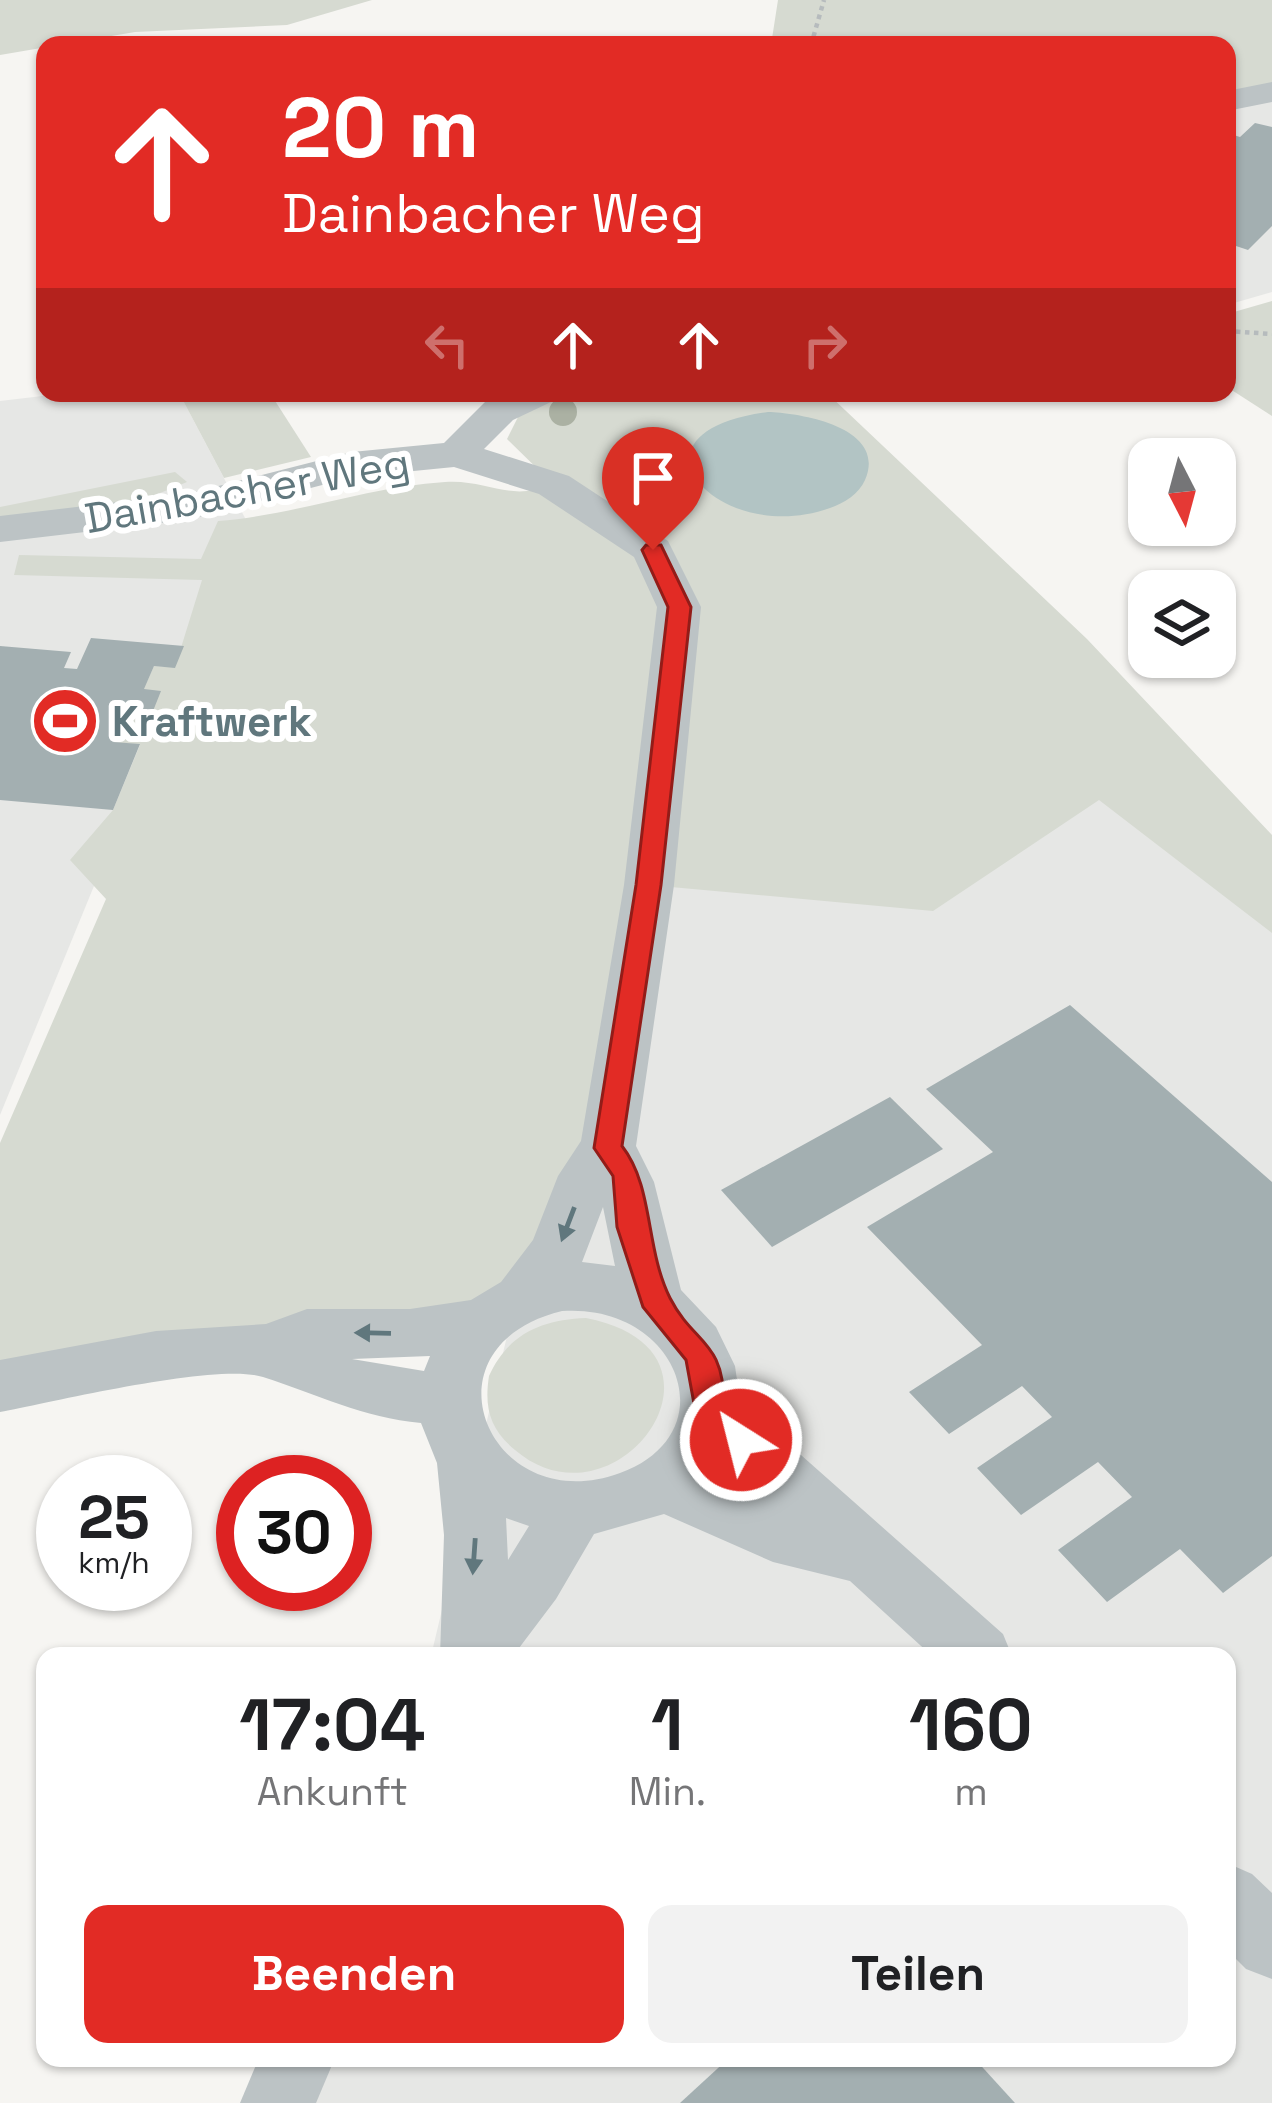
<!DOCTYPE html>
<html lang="de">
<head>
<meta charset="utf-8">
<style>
	:root { --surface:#fff; --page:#f2f2f2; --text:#202124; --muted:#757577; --accent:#e22b25 }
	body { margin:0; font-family:"Space Grotesk",sans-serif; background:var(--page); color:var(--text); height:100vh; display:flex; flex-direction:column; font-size:45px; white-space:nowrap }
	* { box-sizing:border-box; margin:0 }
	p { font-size:39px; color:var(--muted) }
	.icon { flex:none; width:66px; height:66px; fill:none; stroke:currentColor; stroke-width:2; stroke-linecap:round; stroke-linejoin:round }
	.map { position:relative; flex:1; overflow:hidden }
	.sheet { position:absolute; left:36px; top:1647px; width:1200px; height:420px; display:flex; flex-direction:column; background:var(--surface); border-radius:24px; box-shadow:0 3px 9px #0004 }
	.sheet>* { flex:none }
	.top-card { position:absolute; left:36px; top:36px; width:1200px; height:366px; border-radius:24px; box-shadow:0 3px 9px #0004; background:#e22b25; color:#fff; overflow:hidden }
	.needle { width:78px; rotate:174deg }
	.tools { position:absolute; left:1128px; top:438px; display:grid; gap:24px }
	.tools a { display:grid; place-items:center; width:108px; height:108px; border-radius:24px; background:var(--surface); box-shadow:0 3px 9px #0004; font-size:60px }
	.speed { position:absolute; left:36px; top:1455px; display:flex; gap:24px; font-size:60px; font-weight:700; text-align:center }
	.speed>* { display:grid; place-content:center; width:156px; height:156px; border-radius:50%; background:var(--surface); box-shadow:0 3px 9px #0004; line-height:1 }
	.speed small { font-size:30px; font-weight:400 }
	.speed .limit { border:18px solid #d22; background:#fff; color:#111 }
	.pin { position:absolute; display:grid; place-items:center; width:102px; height:102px; color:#fff; margin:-123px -51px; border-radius:50% 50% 50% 0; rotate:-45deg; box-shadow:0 0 12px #0007 }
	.pin .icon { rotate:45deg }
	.me { position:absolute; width:132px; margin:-66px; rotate:324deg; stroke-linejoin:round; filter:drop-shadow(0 0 9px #0008) }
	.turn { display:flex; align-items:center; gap:42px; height:252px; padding:0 48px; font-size:54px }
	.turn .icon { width:156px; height:156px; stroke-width:2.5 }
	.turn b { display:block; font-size:84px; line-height:102px }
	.lanes { display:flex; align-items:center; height:114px; padding:0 48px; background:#0003; justify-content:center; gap:60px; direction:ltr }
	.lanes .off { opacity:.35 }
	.eta { display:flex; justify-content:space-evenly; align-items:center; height:204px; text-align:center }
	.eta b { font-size:72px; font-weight:700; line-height:84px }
	.cta { display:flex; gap:24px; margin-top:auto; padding:24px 48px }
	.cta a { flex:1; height:138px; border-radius:24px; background:var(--accent); color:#fff; font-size:48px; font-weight:700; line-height:138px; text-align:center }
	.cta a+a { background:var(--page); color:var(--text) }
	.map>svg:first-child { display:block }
	.built { fill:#e6e7e5 }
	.green { fill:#d6dad1 }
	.water { fill:#b2c4c4 }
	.building { fill:#a3afb1 }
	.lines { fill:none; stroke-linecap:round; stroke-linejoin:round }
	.path { stroke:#b6bbbd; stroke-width:4.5; stroke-dasharray:4.5 4.5; stroke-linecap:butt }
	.minor { fill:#bcc3c5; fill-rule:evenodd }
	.tree { fill:#abb1a3 }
	.oneway { fill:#60777d }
	.route { fill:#e22b25; stroke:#931c18; stroke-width:3 }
	.labels { text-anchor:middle; stroke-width:12; stroke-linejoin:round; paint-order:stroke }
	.street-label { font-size:42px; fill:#60777d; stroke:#fff }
	.poi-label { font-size:42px; font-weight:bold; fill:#60777d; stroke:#fff; text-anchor:start }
</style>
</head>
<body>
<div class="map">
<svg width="1272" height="2103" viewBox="0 0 1272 2103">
	<rect width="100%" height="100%" fill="#f6f5f2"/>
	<g class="built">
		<path d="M1272 99V292L1227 305V110Z"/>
		<path d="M68 393H179L245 518 0 1115V401Z"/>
		<path d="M1173 757 1272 856V2103H312L332 2058H1227V1656H431L527 1252 614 812Z"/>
	</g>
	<g class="green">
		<path d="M0 0H372L287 25 135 32 0 55Z"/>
		<path d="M778 0H1272V87L1227 95V45H771Z"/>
		<path d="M1272 301V416L1227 387V314Z"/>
		<path d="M179 393H270L311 457 224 478Z"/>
		<path d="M571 393H827L1087 639 1272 835V933L1099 800 933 911 649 885 627 1027 523 1297 0 1386V1143L106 899 70 860 113 810 140 745 113 742 118 730H125L154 666 175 667 202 580 14 575 19 555 201 559 218 521C295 515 367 487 445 482 488 479 509 503 553 484L507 439 519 415Z"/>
		<path d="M175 472 187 482 89 522 0 529V507Z"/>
		<path d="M586 1318C752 1350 617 1537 515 1450 490 1429 484 1408 489 1376 508 1334 541 1320 586 1318Z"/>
	</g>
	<path class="water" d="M768 412C800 413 888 427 865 480 859 494 844 503 830 508 719 548 612 432 768 412Z"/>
	<g class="building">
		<path d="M1255 123 1272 127V226L1248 250 1227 243V133L1240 137Z"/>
		<path d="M91 638 184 646 175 668 154 666 144 689 161 691 153 711 134 710 113 742 140 744 113 810 0 800V646L71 652 64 668 77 669Z"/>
		<path d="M1070 1005 1272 1182V1556L1223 1593 1180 1549 1107 1602 1058 1550 1132 1497 1098 1462 1021 1515 977 1468 1052 1417 1022 1386 949 1434 909 1392 982 1345 867 1227 993 1152 926 1089Z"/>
		<path d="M890 1097 943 1149 772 1247 721 1190Z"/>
		<path d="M729 2058H974L1015 2103H680Z"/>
	</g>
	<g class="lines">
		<g class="path">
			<path d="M811 45 824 0"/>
			<path d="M1227 331 1272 334"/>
		</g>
		<g class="minor">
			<path d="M1272 82V102L1227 111V91Z"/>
			<path d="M505 393H557L551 402 513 420 484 449 569 476 668 541 701 607 674 885 636 1146 654 1182 681 1290 716 1327 735 1366 740 1401 1003 1634 1012 1656H932L850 1581 773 1562 664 1514 594 1534 556 1599 513 1656H440L444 1535 437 1463 421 1423C363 1418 317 1394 263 1377 218 1362 53 1402 0 1412V1360L156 1331 266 1324 307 1309H410L471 1300 501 1282 533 1240 558 1176 581 1141 624 885 657 607 634 557 539 494 454 467 353 477 187 520 0 542V516L187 494 352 452 444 443 485 402ZM603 1207 615 1266 582 1262ZM562 1311C678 1303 729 1433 620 1473 490 1521 415 1347 562 1311ZM430 1356 424 1371 352 1359ZM720 1461 758 1496 710 1475ZM506 1518 529 1526 508 1560Z"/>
			<path d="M1227 1863 1252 1874 1272 1893V1979L1246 1969 1227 1950Z"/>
			<path d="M259 2058H335L316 2103H240Z"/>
		</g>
	</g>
	<circle class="tree" cx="563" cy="412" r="14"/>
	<defs><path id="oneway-solid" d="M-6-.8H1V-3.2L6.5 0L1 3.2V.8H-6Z" transform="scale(3)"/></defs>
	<g class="oneway">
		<use href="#oneway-solid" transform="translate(568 1224) rotate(111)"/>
		<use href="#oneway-solid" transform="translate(373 1333) rotate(-179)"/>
		<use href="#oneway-solid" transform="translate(474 1556) rotate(94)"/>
	</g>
	<path class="route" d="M646 545H661L691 607 661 885 622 1146C654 1187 645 1248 670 1298 694 1345 724 1339 724 1405L756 1440 752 1450H730L697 1420 686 1360 643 1307 617 1227 613 1176 594 1148 636 885 668 607 642 550Z"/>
	<defs>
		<g id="stadium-disc" transform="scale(3.45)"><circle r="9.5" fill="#e22b25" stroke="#fff"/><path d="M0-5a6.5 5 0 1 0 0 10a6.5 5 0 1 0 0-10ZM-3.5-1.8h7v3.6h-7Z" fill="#fff"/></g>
	</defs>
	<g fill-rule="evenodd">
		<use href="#stadium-disc" x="65" y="721"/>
	</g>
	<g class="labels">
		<g class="street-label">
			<text transform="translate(247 490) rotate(-10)" y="15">Dainbacher Weg</text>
		</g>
		<g class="poi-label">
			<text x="112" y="736">Kraftwerk</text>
		</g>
	</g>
</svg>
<div class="tools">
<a><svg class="needle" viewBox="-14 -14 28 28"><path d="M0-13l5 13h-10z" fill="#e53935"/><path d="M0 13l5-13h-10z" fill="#757577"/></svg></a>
<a><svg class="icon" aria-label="layers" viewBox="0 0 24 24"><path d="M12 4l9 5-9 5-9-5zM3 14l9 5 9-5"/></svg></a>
</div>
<div class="speed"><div>25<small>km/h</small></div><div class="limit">30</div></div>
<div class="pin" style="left:653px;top:550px;background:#d93025"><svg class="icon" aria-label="arrive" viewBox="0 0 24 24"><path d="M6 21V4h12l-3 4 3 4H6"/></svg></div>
<svg class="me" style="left:741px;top:1440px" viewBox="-20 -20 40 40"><circle r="17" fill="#e22b25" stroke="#fff" stroke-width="3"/><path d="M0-11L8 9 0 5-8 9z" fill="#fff"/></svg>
<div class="top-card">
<div class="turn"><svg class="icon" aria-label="ahead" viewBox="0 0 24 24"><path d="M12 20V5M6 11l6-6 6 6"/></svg><div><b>20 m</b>Dainbacher Weg</div></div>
<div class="lanes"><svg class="icon off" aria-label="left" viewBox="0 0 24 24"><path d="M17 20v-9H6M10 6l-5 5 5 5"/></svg><svg class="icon" aria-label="ahead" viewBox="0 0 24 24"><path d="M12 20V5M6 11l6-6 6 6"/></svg><svg class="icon" aria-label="ahead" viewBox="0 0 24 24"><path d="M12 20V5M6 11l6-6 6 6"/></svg><svg class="icon off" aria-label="right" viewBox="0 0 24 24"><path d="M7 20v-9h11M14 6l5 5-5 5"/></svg></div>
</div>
<section class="sheet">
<div class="eta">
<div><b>17:04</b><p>Ankunft</p></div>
<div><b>1</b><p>Min.</p></div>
<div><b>160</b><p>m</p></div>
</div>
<div class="cta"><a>Beenden</a><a>Teilen</a></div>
</section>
</div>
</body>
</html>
